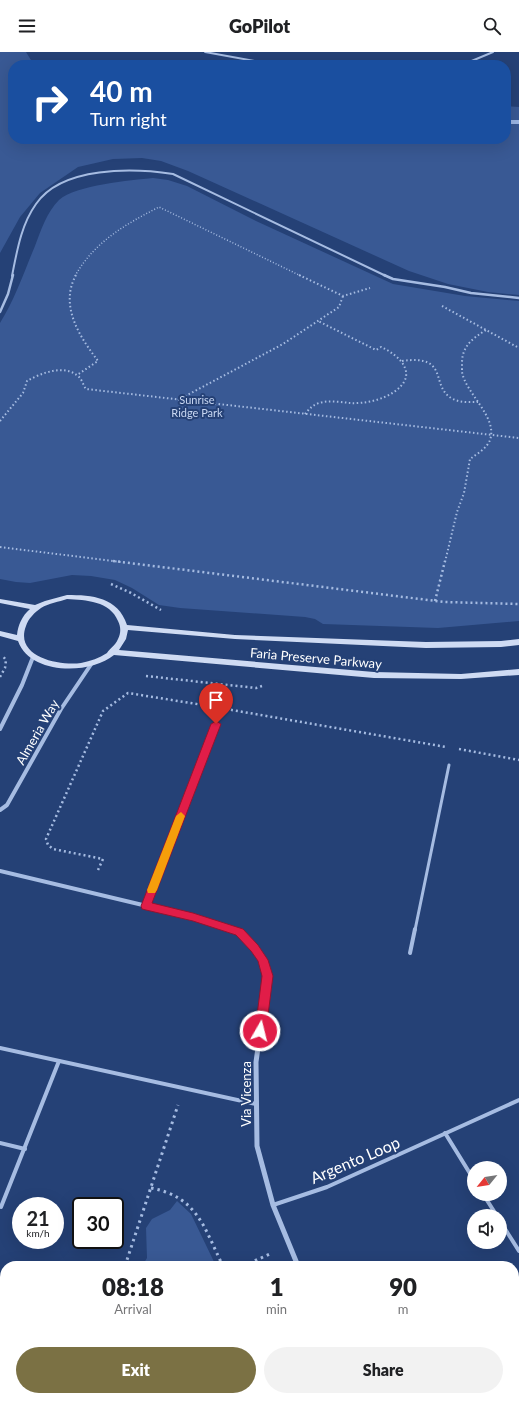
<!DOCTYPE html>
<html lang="en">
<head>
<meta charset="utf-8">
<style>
	:root { --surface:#fff; --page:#f2f2f2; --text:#202124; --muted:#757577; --accent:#7b7144 }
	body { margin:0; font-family:Lato,sans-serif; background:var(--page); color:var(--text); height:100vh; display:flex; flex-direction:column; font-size:15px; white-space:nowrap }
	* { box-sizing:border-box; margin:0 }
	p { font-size:13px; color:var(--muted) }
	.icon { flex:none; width:22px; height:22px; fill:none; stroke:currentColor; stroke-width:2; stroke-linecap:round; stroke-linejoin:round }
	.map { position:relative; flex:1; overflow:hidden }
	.side { position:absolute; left:0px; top:1209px; width:519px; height:140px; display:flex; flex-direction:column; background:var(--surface); border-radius:16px 16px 0 0; box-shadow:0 4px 16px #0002 }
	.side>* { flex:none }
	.hud { position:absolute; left:8px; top:8px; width:503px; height:84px; border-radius:16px; box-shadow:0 4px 16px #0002; background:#1a4fa0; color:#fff; overflow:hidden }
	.needle { width:26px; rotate:240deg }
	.controls { position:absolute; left:467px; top:1109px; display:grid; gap:8px }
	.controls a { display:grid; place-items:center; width:40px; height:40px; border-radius:50%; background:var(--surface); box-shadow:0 4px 16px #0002; font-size:20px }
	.speed { position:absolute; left:12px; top:1145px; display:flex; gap:8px; font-size:20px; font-weight:700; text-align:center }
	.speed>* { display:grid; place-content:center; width:52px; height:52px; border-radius:50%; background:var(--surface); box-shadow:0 4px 16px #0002; line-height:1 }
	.speed small { font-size:10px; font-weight:400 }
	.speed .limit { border:2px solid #111; border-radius:6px; background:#fff; color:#111 }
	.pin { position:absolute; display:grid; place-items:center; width:34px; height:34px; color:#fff; margin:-41px -17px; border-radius:50% 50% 50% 0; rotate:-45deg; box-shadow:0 0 4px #0007 }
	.pin .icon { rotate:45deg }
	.me { position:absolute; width:44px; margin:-22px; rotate:8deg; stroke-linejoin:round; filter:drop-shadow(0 0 3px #0008) }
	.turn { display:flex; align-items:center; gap:14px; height:84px; padding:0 16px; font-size:18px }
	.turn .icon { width:52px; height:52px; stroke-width:2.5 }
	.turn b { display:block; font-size:28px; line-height:34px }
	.eta { display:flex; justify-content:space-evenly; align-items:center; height:68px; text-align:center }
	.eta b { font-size:24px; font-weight:800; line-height:28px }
	.action { display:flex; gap:8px; margin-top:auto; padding:8px 16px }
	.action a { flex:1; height:46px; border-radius:24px; background:var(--accent); color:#fff; font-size:16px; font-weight:800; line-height:46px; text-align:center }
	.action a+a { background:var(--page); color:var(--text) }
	header { display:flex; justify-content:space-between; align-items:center; height:52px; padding:0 16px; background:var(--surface); font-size:18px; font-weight:800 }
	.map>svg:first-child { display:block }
	.green { fill:#395994 }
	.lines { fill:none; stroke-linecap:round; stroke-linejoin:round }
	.stream { fill:#9bb5e3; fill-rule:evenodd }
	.path-far3 { stroke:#a6bce2; stroke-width:1.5; stroke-dasharray:1 2; stroke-linecap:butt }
	.path-far2 { stroke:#a6bce2; stroke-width:2; stroke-dasharray:1.5 2.5; stroke-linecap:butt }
	.path-far1 { stroke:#a6bce2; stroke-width:2.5; stroke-dasharray:2 3; stroke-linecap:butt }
	.path { stroke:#a6bce2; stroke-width:3; stroke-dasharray:2.5 4; stroke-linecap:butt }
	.lane-far3 { stroke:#a6bce2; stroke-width:2 }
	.lane-far2 { stroke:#a6bce2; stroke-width:2.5 }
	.lane-far1 { stroke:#a6bce2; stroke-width:3 }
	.lane { stroke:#a6bce2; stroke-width:4 }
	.street-far1 { stroke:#a6bce2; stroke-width:4 }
	.street { stroke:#a6bce2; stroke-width:5 }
	.secondary { fill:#cfdbf3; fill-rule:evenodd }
	.route { fill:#e11d48; stroke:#92132f }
	.slow { fill:#f59e0b }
	.labels { text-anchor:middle; stroke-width:4; stroke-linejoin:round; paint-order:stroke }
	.far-park-label { font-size:11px; fill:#c8d7f2; stroke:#254176 }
	.street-label { font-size:13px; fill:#fff; stroke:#254176 }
	.near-street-label { font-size:16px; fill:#fff; stroke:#254176 }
</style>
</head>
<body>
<header><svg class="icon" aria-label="menu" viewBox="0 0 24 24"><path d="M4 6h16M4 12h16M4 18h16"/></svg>GoPilot<svg class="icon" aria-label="search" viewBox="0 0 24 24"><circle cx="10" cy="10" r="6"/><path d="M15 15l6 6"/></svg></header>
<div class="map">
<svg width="519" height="1349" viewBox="0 0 519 1349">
	<rect width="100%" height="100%" fill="#254176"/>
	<g class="green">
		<path d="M0 0H26L34 13H13V87H506V54L519 55V243L488 240 448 232 409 219 188 119 161 109 142 106 113 107 78 115 40 141 20 165 0 201Z"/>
		<path d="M153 126 168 128 187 134 256 169 393 232 465 244 519 249V569L438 576 323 572 315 567 305 565 180 556 159 553 132 536 115 528 91 524 72 523 30 531 16 530 0 527V271C15 247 24 220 35 194 41 178 47 160 59 148 76 133 131 128 153 126Z"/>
		<path d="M177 1149 191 1162 216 1214H148L144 1211 147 1206 146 1176 152 1167 170 1158Z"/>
	</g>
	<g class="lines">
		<rect class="stream" x="506" y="68" width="13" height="4"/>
		<path class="path-far3" d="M75 224C94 190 126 172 159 155L301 224"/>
		<g class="path-far2">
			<path d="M76 223C59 254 80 285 98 309L77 323"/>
			<path d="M299 223 343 244 370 236"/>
			<path d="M442 254 519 296"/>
			<path d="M402 309C451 302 429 335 453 347 461 351 470 350 478 350"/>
			<path d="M178 348 283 292 339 255 343 244"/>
			<path d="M305 362C309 357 313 353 319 351 329 348 340 350 350 351 364 352 382 348 394 340 419 323 401 304 381 295L376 298 318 269"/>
			<path d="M0 369 23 341 27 329C41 321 64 312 78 324 82 327 83 333 86 337L519 386"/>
			<path d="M0 495 121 510"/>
			<path d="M445 510 457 460 464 441 470 407C477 402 487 396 490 388 498 365 466 342 462 320 462 318 462 314 462 311 462 294 473 286 486 278"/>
		</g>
		<g class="path-far1">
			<path d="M113 509 444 550 519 552"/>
			<path d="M111 532 131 541 161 558"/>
			<path d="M435 549 445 509"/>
			<path d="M146 624 256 636 262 634"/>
			<path d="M0 625 5 616 6 608 2 603"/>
			<path d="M226 657 446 695"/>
			<path d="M459 697 519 708"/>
			<path d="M98 818 103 807 53 797 48 793 46 787 103 659 128 641 209 654"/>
		</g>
		<g class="path">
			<path d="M151 1136C198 1145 204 1176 223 1214"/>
			<path d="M126 1211 140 1214"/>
			<path d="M125 1214 178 1053"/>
			<path d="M243 1214 272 1201"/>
			<path d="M0 1250 5 1251"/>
		</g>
		<g class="lane-far3">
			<path d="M205 0 277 13"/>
			<path d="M462 13 493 0"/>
			<path d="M12 224C17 199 21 173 36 152 62 114 133 116 173 122L386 224"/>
		</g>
		<g class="lane-far2">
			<path d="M384 223 393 227 445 235 471 241 519 246"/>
			<path d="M0 260 8 242 13 223"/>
		</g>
		<g class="lane-far1">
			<path d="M146 854 216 672"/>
			<path d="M415 878 449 713"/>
		</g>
		<g class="lane">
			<path d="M410 901 415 877"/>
			<path d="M0 996 256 1052"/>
			<path d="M445 1081 474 1128"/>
			<path d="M0 1091 25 1097"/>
			<path d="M483 1142 497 1164"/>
			<path d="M273 1153 327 1135 519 1048"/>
			<path d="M1 1155 59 1009"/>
			<path d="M500 1169 519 1199"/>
		</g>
		<g class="street-far1">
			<path d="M0 677 22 633 33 605"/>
			<path d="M0 758 7 753 61 657 92 611"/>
			<path d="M0 819 193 865 232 878"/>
		</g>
		<g class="street">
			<path d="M229 877 240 880 255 896 263 908 268 924 256 1010 257 1094 273 1153 298 1214"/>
			<path d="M361 1344 364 1349"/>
		</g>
		<path class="secondary" d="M67 543C92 543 118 545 127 573L235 583 426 590 501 589 519 587V593L501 595 426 596 235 587 128 578 126 587 119 598 374 620 461 622 519 617V623L461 627 374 626 114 603C90 623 30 623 18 589L0 584V579L17 583C18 573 22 564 30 557L0 551V547L35 553 45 549ZM67 547C86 548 110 549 118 569 121 575 121 581 118 587 115 594 110 596 107 601 99 606 91 609 81 611 60 614 14 605 26 574 28 567 35 560 41 556 49 551 59 550 67 547Z"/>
	</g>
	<path class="route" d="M216 669 221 672 152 851 193 861 243 877 258 893 268 908 273 924 266 979 264 982 260 983 257 982 255 979 262 924 258 909 251 899 236 883 193 869 146 858 142 857 141 854 211 672Z"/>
	<path class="slow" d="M181 760 185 764 157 838 155 841H148L147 838 176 764Z"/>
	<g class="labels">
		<g class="far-park-label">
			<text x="197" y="352">Sunrise<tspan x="197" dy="13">Ridge Park</tspan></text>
		</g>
		<g class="street-label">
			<text transform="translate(316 606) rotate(5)" y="5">Faria Preserve Parkway</text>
			<text transform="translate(37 680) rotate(-60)" y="5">Almeria Way</text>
			<text transform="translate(246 1042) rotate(-90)" y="5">Via Vicenza</text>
		</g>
		<g class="near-street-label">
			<text transform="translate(355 1108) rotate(-23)" y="6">Argento Loop</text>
		</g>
	</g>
</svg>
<div class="controls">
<a><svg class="needle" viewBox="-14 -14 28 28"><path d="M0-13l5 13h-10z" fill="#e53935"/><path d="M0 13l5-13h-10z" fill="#757577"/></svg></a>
<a><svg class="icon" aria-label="sound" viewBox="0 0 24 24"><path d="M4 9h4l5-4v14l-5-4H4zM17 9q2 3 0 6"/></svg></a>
</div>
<div class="speed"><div>21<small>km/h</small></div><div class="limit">30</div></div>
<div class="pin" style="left:216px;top:672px;background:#d93025"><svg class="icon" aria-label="arrive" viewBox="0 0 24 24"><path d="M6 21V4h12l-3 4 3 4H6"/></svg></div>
<svg class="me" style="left:260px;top:979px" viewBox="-20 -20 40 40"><circle r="17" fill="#e11d48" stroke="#fff" stroke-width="3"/><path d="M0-11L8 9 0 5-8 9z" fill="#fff"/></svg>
<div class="hud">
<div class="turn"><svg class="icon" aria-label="right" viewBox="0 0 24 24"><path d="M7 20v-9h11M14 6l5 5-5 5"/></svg><div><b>40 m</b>Turn right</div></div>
</div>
<section class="side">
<div class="eta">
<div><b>08:18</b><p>Arrival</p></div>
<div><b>1</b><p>min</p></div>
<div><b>90</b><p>m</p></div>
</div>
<div class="action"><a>Exit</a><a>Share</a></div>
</section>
</div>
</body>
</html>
